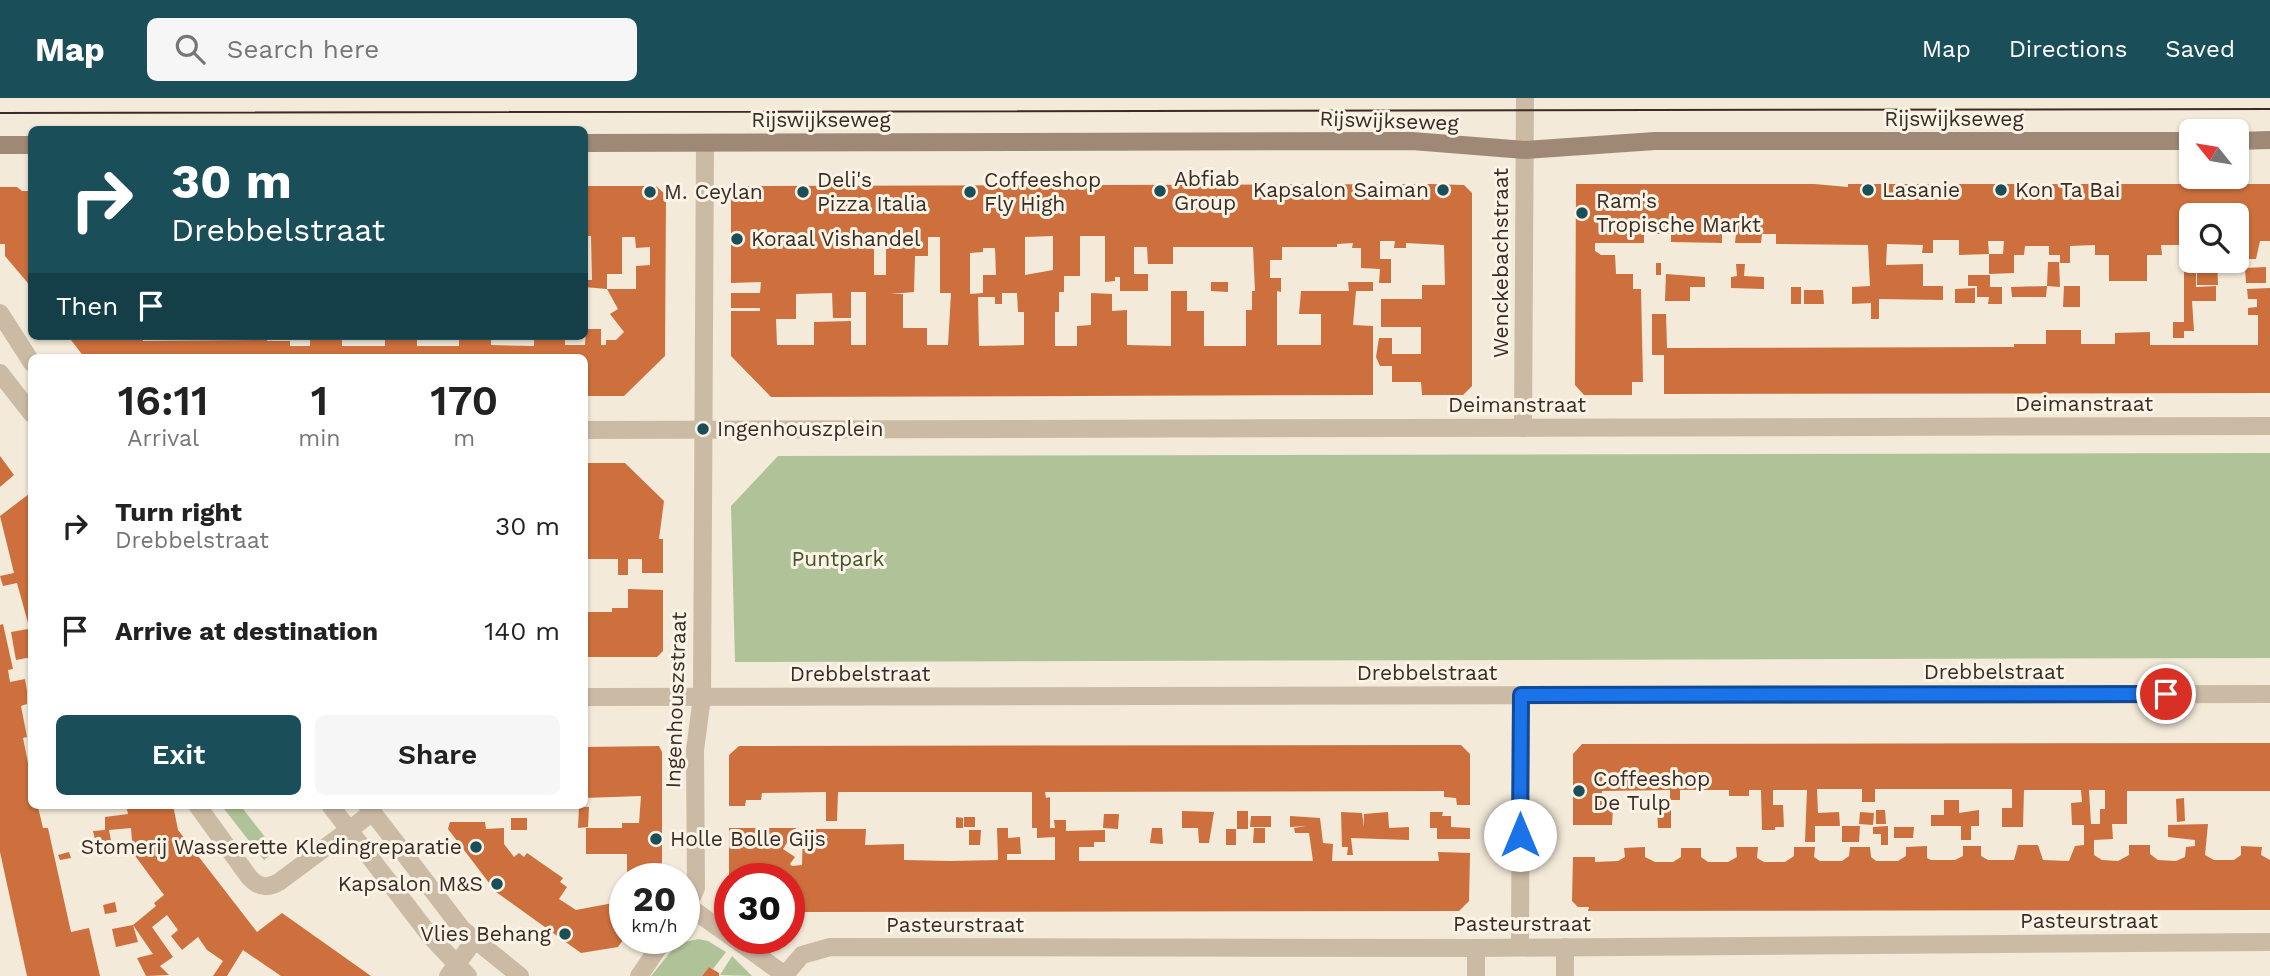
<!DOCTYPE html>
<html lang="en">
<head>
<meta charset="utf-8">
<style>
	:root { --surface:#fff; --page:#f6f6f6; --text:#222; --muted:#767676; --accent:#1a4f5a }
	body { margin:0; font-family:"Work Sans",sans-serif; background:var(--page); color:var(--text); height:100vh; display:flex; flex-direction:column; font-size:26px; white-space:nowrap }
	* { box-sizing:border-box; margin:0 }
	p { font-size:23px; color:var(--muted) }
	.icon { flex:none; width:38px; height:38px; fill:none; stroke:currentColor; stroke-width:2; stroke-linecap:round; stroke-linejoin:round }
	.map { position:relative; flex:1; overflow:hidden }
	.details { position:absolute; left:28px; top:256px; width:560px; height:455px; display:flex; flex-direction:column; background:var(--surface); border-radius:10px; box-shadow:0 2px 5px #0004 }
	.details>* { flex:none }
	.hud { position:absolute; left:28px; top:28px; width:560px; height:214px; border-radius:10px; box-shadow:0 2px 5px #0004; background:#1a4f5a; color:#fff; overflow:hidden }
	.needle { width:46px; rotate:300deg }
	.controls { position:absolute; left:2179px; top:21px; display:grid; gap:14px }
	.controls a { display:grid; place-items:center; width:70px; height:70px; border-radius:10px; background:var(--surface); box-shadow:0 2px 5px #0004; font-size:35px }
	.speed { position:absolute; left:609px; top:765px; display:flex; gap:14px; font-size:35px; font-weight:700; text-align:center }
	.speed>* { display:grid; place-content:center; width:91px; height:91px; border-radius:50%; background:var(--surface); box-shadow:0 2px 5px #0004; line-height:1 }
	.speed small { font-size:18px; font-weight:400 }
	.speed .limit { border:10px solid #d22; background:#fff; color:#111 }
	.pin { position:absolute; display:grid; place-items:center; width:60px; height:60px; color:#fff; margin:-30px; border:4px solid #fff; border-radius:50%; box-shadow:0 2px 7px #0007 }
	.me { position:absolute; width:77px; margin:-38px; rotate:0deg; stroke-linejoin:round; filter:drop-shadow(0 0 5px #0008) }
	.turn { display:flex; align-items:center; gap:24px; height:147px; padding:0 28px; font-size:32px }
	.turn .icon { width:91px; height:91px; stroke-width:2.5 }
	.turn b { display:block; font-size:49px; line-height:60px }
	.then { display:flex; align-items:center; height:66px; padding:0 28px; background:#0003; gap:14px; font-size:26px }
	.eta { display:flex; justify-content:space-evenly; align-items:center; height:119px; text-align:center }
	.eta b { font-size:42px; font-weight:600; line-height:49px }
	.primary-button { display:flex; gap:14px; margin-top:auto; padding:14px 28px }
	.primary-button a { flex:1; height:80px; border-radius:10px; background:var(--accent); color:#fff; font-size:28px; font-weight:600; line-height:80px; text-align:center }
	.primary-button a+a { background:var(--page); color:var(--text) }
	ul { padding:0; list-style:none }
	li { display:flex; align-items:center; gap:21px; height:105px; padding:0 28px }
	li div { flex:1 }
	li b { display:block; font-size:26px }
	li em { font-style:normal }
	header { display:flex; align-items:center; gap:42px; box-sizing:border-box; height:98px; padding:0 35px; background:var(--accent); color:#fff }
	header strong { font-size:33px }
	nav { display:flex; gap:38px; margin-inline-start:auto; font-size:24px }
	.search { width:490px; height:63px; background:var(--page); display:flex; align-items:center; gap:18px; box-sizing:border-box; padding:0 24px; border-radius:10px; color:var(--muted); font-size:26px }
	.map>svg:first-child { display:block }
	.green { fill:#b0c398 }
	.building { fill:#cd703d; fill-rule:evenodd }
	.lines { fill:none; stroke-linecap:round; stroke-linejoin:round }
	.minor { stroke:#cbbba5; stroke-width:18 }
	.tertiary { stroke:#cbbba5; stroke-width:18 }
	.secondary { stroke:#9f8976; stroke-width:18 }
	.tram { stroke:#372d26; stroke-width:2 }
	.route-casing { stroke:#114b97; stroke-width:18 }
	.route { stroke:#1a73e8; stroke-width:12 }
	.poi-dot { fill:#1a4f5a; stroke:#faf3e6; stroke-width:2.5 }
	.labels { text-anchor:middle; stroke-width:6; stroke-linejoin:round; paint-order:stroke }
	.street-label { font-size:21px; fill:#372d26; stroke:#faf3e6 }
	.poi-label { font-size:21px; fill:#372d26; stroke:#faf3e6; text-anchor:start }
	.park-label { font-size:21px; fill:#415629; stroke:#faf3e6 }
</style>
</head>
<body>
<header>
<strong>Map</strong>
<div class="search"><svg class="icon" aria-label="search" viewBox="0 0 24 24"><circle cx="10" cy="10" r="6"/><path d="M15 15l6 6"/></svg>Search here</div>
<nav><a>Map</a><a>Directions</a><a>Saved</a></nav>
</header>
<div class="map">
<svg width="2270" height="878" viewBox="0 0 2270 878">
	<rect width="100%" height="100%" fill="#f3ead9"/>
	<g class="green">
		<path d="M2270 355V560L735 564 731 408 778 358Z"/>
		<path d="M221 707H240L276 753 264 762Z"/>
		<path d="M698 841 708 843 726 854 713 871 709 869 702 878H651L677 846Z"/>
		<path d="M732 858 752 878 720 877Z"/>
	</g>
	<g class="building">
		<path d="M1431 86 1464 87 1472 95V288L1463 297H1422L1421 284H1392V268H1380L1376 259 1379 240H1392V256H1421V229H1381V201H1422V187H1445L1444 147 1406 145V150H1394L1395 143H1380V161H1391V185H1379L1380 171 1361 170V150H1352L1353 145 1337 146V149H1282V162H1270V180H1281V194L1277 193V247H1321V216H1299L1301 193H1349L1348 184H1373V193H1356L1353 227 1373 228V297L771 299 731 258V213H760V210H731V195H760L761 184 731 185V97L740 88ZM1053 138V172L1025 177V139ZM1080 138H1105V184L1115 183V179H1120V193H1148V176H1134V149H1147L1148 166H1173V149H1253L1255 193H1252V212H1246V248H1204V213H1187V193H1171V248L1127 247V212L1112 213V196L1091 195V227L1077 228V248H1055V214H1059V194H1064V178H1080ZM874 139H886V177H874ZM928 139H940V195H951L948 247H927V230H903V196H890L914 194 915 158H928ZM983 150H995L996 177H983V195L970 196V155L983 154ZM851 194H866V247H851V223L814 224V247H777L776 221H796V196L832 195 833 220H851ZM1002 195H1017L1018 214H1024V247L979 248 978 199H995V206H1002Z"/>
		<path d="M1576 86H1814L1848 89V86H2270V143H2260L2256 161H2243V157H2236V117H2191V157H2186V147H2161L2162 157H2147V183H2109V157H2095V147L2070 148V165H2060V157H2049V148H2025L2024 157H2014V175L1989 176V156H2003L2004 143H1988L1989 156 1959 157V142H1933V155H1922L1923 147 1887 146 1886 167 1923 166V188H1943V202L1879 201V221H1871V205L1852 206V189L1870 188 1868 147 1776 146V136H1762L1761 145H1735L1736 136H1722V145L1671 144V136H1644V145H1595V153L1601 157H1615L1616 176H1633V191H1641L1643 284H1632V297H1584L1575 287Z"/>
		<path d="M584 88H656L666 97 665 258 624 298H584V259H84L68 238H143V243L262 242V238H268L267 243H290V248H310V238H342V248H385V238H417V248H459V238H491V247L534 248V238H565V247H585L586 231H601V247H606V242H616L624 234 610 216 618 211 607 191H636V168L650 167V149L636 150 635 139H622V176H607V191L584 189V182H592L591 138H584Z"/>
		<path d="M0 89H17L22 93H32V190L5 158V146H0Z"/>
		<path d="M2197 163H2217L2218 187H2197Z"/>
		<path d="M2048 164H2059L2060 189 2047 188Z"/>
		<rect x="1656" y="165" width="5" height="12"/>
		<path d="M1736 166H1745L1744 178 1764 179V191L1731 190V179L1737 178Z"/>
		<path d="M2266 169V185H2246L2245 170Z"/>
		<path d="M2184 171H2196V189L2216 188V203H2192L2194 233H2184V240H2173V224H2184Z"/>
		<path d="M1666 176 1705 179V189H1690V203H1665Z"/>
		<path d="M1968 177H1990V189H2002V206H1988L1989 199H1977V188H1968Z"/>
		<path d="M1211 184H1228V194L1211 193Z"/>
		<path d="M2047 188 2046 199H2012L2011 189Z"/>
		<path d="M2064 188H2080V209H2063Z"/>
		<rect x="1791" y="189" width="10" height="17"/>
		<path d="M1975 190V205H1955V191Z"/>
		<path d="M2270 190V295L1664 296V257H1652V216H1666L1667 250 2014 249V246H2046V232H2081V246H2115V235L2150 234V247H2258V217H2248V210L2257 209V201H2248L2247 191Z"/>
		<path d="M1804 192H1823L1824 206H1804Z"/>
		<path d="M0 358 14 377 0 389Z"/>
		<path d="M584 365H625L664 403 659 441H663V475H642V461H628V477H618V461H584Z"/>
		<path d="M29 396 32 400 31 536 17 485 3 488 0 478 14 475 0 418Z"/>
		<path d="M628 491 663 492V553L657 559H584V514H612V510H628Z"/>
		<path d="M3 526 13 571 8 572 10 584 25 581 27 593V606L21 608 27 639 23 640 28 665 32 664V707H43L38 709 43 730H48L71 834 89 830 100 878H27L0 754V527Z"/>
		<path d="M28 531 32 559 16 562 11 534Z"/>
		<path d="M2270 645V693H2127V726H2112L2113 741 2094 742V757L2102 762 2118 763 2129 757V747H2150V756L2158 762 2176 763 2185 759 2186 749 2195 748V742L2168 739V727L2208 726 2205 757 2214 762H2234L2241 757V748L2262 749 2261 757 2270 762V812L1588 813 1589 809H1578L1572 803 1573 759H1595V764L1618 763 1625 759 1624 750 1645 749V759L1655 764H1673L1681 759V750H1701V759L1708 764H1728L1737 759 1736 749H1758L1757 760 1764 764H1785L1794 758V749H1815L1814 759 1820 763H1842L1849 758 1850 749H1870L1871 759 1876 763H1898L1906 758V749L1927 748V760L1931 762H1955L1963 758V748H1981V758L1988 762H2014L2018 747H2038L2043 762 2069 763 2075 748 2084 747V727H2072L2071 705 2082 704 2081 692H2024L2023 729H2002V710H2012V691H1875V704H1862V691H1817L1818 715 1839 714 1840 728H1815V744H1805L1807 692H1773V707H1783L1784 729H1775V732H1762L1761 692H1749V698H1729V692H1680V702H1670V692L1602 693 1601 702H1608V710H1613L1612 727H1573V656L1582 646ZM2089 692H2105V711H2100V726H2091Z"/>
		<path d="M1461 647 1470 656V707H1457L1456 700 1444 699V693L1045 694 1046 700 1050 699V730H1055L1054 722H1066V733L1105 732V744H1094V749H1079V763H1313L1309 735H1295L1294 730 1306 728 1290 729V718L1320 720 1323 745 1333 746 1332 763H1439L1438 754 1470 755 1469 803 1459 813 789 814V780H729V730H796L783 751 795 759 790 766 792 768 802 767 803 732 810 731H866L865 747 904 746V762L951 763 998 762 997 730H1008V740L1020 739 1021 756H1007V762H1055V739L1037 740V730H1032V694H838L837 723H826V694L762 695 761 702H746L745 708H729V657L739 648Z"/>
		<path d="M659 648 662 654V780H627V756H586V730H622V725H639L641 698 584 700V649Z"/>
		<path d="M2184 700 2185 723 2177 724 2176 701Z"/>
		<path d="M1944 702H1959V715L1979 712V728H1971V742H1961V728H1931V717H1944Z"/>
		<path d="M126 707H173L178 732 257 834 282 815 371 878H281L243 852 227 878H213L223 863 207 852 198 839 182 852 171 838 178 832 167 817 152 829 173 859 160 868 169 877 146 878 137 860 153 856 133 827 138 844 116 849 112 831 133 827 156 808 154 805 164 797 133 755 131 730 109 732 113 754 99 757 93 733 105 732V719L128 716Z"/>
		<path d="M579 709H589L588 729 578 730Z"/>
		<path d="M1657 710H1671V730H1658Z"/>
		<path d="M1876 712H1885L1886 726H1876Z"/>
		<path d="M1182 713 1214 714 1209 745H1199L1198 730H1182Z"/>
		<rect x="1237" y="713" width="11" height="18"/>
		<path d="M1341 714 1362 715 1364 729V716L1388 714 1389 730 1409 729V742L1351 740 1353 757H1347L1348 749H1342Z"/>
		<path d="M1430 714H1443L1442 718H1451V729L1470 730V741H1437V730H1430Z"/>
		<path d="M1860 714 1874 715 1873 727 1859 726Z"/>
		<path d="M1104 716H1119L1118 731 1103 730Z"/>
		<path d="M1251 718H1271V729H1250Z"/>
		<path d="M956 719 963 720V730H956Z"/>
		<rect x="964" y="719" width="11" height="10"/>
		<rect x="511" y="720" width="16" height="12"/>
		<path d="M450 724H485L486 731 504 730V746L514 759 519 755 524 759 527 755 563 780 560 784 567 789 559 801 576 812 613 805 625 787V839L618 849 581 855 496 794 448 731Z"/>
		<path d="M1842 728H1860L1859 744H1842Z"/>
		<path d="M1888 728V747H1881V736H1873V729Z"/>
		<path d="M1894 729H1914L1913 740H1894Z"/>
		<path d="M1152 730H1162L1163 746 1150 745Z"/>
		<path d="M1254 730H1265V745H1253Z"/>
		<rect x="1226" y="731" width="10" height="16"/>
		<path d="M969 732H981L980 747H969Z"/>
		<path d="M69 754 71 760 60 762 58 757Z"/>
		<path d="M115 804 117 814 105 816 103 807Z"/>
		<path d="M709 869 719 875V878H702Z"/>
	</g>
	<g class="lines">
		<g class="minor">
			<path d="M1523 330 1525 0"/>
			<path d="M584 332 2270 328"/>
			<path d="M584 599 2270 596"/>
			<path d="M197 707 249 779C258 789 267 791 279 784L373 714"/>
			<path d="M688 808 696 790 695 652 702 599 705 45"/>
			<path d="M684 813 688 808 730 838"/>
			<path d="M733 840 785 877"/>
			<path d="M1520 849 1521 597"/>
			<path d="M448 878 474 843"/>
			<path d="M639 878 665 840"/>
			<path d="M784 878 802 857 830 849 1476 850 2270 844"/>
			<path d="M1476 878V850"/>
			<path d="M1565 878V849"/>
		</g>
		<g class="tertiary">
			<path d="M0 215 32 265"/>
			<path d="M0 275 32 316"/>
			<path d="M330 707 431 839 468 878"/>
			<path d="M367 707 462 831 520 878"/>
		</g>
		<g class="secondary">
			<path d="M2236 43 2270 42"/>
			<path d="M584 45 1412 43 1525 52 1655 43H2191"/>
			<path d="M0 47H32"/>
		</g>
		<path class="tram" d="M0 15 2270 11"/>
	</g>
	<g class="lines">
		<g class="route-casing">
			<path id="route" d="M1520 737 1521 597 2166 596"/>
		</g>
		<use href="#route" class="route"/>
	</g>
	<g class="poi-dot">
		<circle cx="1443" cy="92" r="7"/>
		<circle cx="1868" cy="92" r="7"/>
		<circle cx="2001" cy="92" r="7"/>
		<circle cx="1160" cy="93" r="7"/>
		<circle cx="650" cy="94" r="7"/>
		<circle cx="803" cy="94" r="7"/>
		<circle cx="970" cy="94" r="7"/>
		<circle cx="1582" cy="115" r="7"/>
		<circle cx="737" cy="141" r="7"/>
		<circle cx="703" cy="331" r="7"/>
		<circle cx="1579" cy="693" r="7"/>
		<circle cx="656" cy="741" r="7"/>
		<circle cx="476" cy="749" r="7"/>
		<circle cx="497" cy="786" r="7"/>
		<circle cx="565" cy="836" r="7"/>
	</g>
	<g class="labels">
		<g class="street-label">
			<text x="1954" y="28">Rijswijkseweg</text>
			<text x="821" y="29">Rijswijkseweg</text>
			<text transform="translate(1389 23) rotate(2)" y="7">Rijswijkseweg</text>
			<text transform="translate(1501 165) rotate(-90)" y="7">Wenckebachstraat</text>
			<text x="2084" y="313">Deimanstraat</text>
			<text x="1517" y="314">Deimanstraat</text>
			<text x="1994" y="581">Drebbelstraat</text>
			<text x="1427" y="582">Drebbelstraat</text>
			<text x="860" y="583">Drebbelstraat</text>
			<text transform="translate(676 602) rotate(-88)" y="7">Ingenhouszstraat</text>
			<text x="2089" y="830">Pasteurstraat</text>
			<text x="1522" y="833">Pasteurstraat</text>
			<text x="955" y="834">Pasteurstraat</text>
		</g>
		<g class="poi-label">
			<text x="1174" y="88">Abfiab<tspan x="1174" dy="24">Group</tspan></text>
			<text x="817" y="89">Deli's<tspan x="817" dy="24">Pizza Italia</tspan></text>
			<text x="984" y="89">Coffeeshop<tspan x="984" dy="24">Fly High</tspan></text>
			<text x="1429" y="99" text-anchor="end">Kapsalon Saiman</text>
			<text x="1882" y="99">Lasanie</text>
			<text x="2015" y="99">Kon Ta Bai</text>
			<text x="664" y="101">M. Ceylan</text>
			<text x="1596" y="110">Ram's<tspan x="1596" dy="24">Tropische Markt</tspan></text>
			<text x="751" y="148">Koraal Vishandel</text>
			<text x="717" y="338">Ingenhouszplein</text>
			<text x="1593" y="688">Coffeeshop<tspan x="1593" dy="24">De Tulp</tspan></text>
			<text x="670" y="748">Holle Bolle Gijs</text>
			<text x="462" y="756" text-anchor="end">Stomerij Wasserette Kledingreparatie</text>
			<text x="483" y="793" text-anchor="end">Kapsalon M&amp;S</text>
			<text x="551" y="843" text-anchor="end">Vlies Behang</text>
		</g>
		<g class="park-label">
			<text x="838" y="468">Puntpark</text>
		</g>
	</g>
</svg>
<div class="controls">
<a><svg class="needle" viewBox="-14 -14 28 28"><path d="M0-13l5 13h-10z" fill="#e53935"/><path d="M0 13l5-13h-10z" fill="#767676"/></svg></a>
<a><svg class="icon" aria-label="search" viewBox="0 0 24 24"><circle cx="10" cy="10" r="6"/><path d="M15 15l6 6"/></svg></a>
</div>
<div class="speed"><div>20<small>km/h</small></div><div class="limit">30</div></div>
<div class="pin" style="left:2166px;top:596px;background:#d93025"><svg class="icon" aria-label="arrive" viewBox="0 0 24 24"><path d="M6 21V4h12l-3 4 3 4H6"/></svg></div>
<svg class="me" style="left:1520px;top:737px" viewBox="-20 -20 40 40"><circle r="19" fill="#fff"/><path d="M0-13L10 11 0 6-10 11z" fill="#1a73e8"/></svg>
<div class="hud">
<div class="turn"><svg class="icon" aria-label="right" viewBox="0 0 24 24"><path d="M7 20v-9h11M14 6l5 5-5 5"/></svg><div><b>30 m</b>Drebbelstraat</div></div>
<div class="then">Then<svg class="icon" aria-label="arrive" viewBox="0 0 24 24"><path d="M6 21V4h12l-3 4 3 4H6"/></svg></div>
</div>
<section class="details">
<div class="eta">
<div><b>16:11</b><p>Arrival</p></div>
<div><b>1</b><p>min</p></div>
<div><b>170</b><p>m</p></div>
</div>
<ul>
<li><svg class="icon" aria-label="right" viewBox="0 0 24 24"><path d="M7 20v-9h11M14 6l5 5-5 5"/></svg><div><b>Turn right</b><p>Drebbelstraat</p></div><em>30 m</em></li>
<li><svg class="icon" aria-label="arrive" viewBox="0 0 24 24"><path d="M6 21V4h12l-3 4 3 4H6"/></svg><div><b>Arrive at destination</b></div><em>140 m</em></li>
</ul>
<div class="primary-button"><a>Exit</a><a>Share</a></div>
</section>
</div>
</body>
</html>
